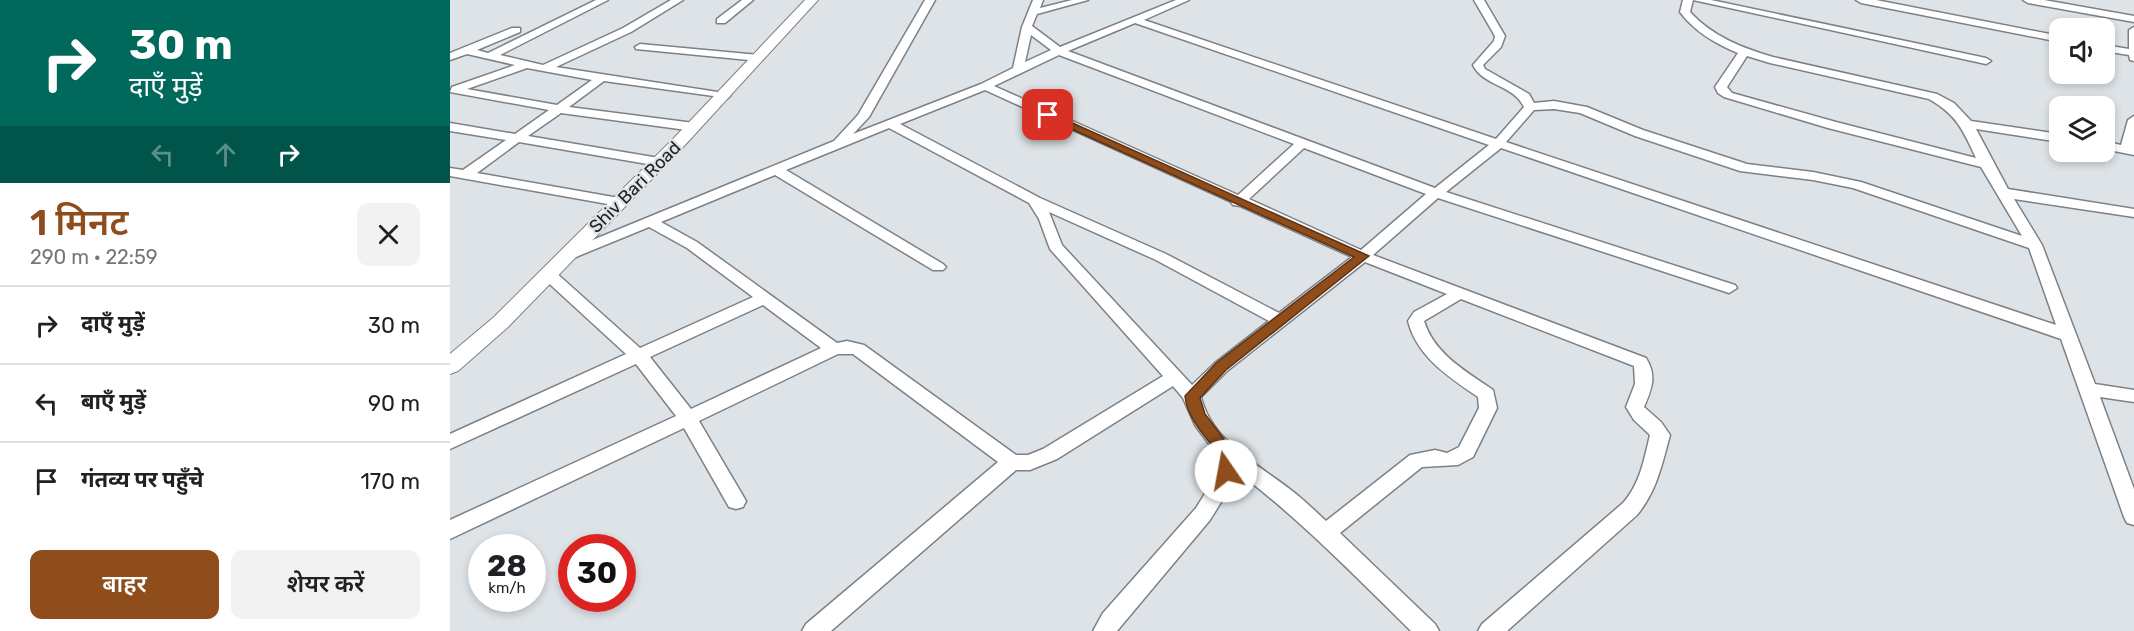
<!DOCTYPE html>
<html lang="hi">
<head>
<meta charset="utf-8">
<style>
	:root { --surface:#fff; --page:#f2f2f2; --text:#202124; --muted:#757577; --line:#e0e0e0; --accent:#8f4d1c }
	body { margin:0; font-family:Rubik,"Noto Sans Devanagari",sans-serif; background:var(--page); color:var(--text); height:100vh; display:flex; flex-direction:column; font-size:22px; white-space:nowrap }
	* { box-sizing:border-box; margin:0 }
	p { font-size:20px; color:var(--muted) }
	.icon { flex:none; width:33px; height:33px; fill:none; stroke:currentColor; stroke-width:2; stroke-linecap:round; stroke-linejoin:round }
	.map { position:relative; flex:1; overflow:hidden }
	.panel { display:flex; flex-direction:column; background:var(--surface); width:450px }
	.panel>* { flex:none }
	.guide { background:#00695c; color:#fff; overflow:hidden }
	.controls { position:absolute; left:1599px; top:18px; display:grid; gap:12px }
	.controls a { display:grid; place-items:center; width:66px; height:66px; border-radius:12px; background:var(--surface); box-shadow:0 3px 9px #0003; font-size:30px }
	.speed { position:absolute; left:18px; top:534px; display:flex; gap:12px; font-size:30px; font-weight:700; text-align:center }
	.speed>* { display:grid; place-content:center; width:78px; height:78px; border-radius:50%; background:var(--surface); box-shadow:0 3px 9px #0003; line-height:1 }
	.speed small { font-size:15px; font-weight:400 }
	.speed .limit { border:9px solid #d22; background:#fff; color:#111 }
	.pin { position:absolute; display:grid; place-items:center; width:51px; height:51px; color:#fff; margin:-26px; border-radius:12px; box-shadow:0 3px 9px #0006 }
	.me { position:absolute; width:66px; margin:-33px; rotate:348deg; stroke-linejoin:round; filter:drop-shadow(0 0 4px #0008) }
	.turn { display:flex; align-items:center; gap:21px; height:126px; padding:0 30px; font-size:27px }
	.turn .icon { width:78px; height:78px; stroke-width:2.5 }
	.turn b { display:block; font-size:42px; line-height:51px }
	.lanes { display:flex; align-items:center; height:57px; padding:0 30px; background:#0003; justify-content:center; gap:30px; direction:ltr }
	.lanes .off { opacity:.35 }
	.round { display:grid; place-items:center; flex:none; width:63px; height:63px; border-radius:12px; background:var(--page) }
	.overview { display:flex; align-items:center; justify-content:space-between; height:102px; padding:0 30px }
	h1 { font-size:36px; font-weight:600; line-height:45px; color:var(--accent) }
	.action { display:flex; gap:12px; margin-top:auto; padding:12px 30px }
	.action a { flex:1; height:69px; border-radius:12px; background:var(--accent); color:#fff; font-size:24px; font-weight:600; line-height:69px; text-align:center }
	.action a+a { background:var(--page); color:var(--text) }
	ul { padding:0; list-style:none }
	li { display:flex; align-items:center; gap:18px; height:78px; padding:0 30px; border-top:2px solid var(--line) }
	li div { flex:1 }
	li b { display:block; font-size:22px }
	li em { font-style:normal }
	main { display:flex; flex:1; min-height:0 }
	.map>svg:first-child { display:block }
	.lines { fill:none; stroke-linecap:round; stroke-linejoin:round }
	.minor-casing { stroke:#7d8185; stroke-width:3 }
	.tertiary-casing { stroke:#7d8185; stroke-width:2 }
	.minor { fill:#fff; fill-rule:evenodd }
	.tertiary { fill:#fff; fill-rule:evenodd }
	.route { fill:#8f4d1c; stroke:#5d3212; stroke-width:1.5 }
	.labels { text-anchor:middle; stroke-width:4.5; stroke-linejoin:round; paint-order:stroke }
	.street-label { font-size:18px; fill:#212224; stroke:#dee3e7 }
</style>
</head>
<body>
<main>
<section class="panel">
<div class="guide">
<div class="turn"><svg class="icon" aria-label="right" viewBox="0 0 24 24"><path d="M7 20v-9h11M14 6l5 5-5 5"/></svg><div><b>30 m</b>दाएँ मुड़ें</div></div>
<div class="lanes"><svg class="icon off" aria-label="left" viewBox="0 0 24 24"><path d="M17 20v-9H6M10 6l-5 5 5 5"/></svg><svg class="icon off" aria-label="ahead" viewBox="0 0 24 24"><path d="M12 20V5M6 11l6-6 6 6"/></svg><svg class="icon" aria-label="right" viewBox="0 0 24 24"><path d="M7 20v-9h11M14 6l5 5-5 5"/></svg></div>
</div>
<div class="overview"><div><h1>1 मिनट</h1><p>290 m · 22:59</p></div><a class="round"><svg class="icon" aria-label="close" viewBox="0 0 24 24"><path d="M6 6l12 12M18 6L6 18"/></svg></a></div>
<ul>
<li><svg class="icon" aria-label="right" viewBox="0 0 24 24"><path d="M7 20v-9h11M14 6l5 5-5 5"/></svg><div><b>दाएँ मुड़ें</b></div><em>30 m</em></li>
<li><svg class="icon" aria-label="left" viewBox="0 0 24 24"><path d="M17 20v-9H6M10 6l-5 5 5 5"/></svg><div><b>बाएँ मुड़ें</b></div><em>90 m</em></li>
<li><svg class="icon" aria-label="arrive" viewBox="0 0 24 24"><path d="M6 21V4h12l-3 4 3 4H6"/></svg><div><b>गंतव्य पर पहुँचे</b></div><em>170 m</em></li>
</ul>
<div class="action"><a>बाहर</a><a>शेयर करें</a></div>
</section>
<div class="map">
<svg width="1684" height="631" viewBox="0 0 1684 631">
	<rect width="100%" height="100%" fill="#dee3e7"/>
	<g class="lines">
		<g class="minor-casing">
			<g id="minor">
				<path d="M146 0H158L50 55 93 65 173 28 221 0H233L181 32 106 67 274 93 280 96 278 98 154 81 119 107 244 123 250 127 244 131 111 113 78 136 209 158 216 162 209 166 69 142 27 173 169 198 174 199 176 202 174 205 169 206 0 176V168L13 170 56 140 0 131V123L65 134 99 110 0 92 2 87 65 65 17 54 0 60V53L62 28H70V32L27 50 38 53ZM77 68 142 80 107 105 17 89Z"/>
				<path d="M292 0H303L275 23H267V19Z"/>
				<path d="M475 0H485L419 117 403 134 531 84 563 68 572 27 583 0H593L590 8 622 0H638L587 14 582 26 610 47 726 0H739L694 20 1046 139 1074 107C1064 85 1033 86 1023 65L1044 41 1045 36 1024 0H1034L1055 36 1051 47 1033 65 1035 69 1079 94 1084 103 1104 101 1137 107 1193 130 1297 164 1363 172 1411 182 1572 236 1531 167 1378 128 1274 97 1268 93 1265 87 1288 53C1266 44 1245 32 1230 12L1233 0H1243L1240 12C1262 36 1292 48 1323 57L1487 94 1504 103 1521 121 1610 134V142L1526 129 1558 189 1684 209V217L1564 199 1592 245 1645 384 1684 390V402L1650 397 1684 489V525L1677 523 1674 517 1611 339 1051 148 996 192 1285 285 1287 288 1279 293 1273 291 988 198 923 255 1196 358C1207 376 1202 388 1194 407L1211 422 1220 435C1212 464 1207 491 1187 515L1057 631H1028L1032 624 1173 503C1190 484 1194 460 1200 435L1184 420 1176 407 1185 384 1184 366 1011 299 974 321C984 354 1017 372 1043 390L1047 408 1023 457 1008 465 972 467 890 533 985 624 989 631H961C904 575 849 518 785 470L781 486 760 520 667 631H643L653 613 746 508 761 484 768 456 745 425 733 398 723 386 607 459 580 470H566L381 631H352L356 624 548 462 403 354H388L249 421 296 501 293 507 286 509 279 507 234 428 0 539V520L226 416 186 364 0 449V434L176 354 92 277 90 274 92 271H104L190 348 303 297 237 248 199 227 121 259H111L108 256 111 253 384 141 408 115ZM685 23 1039 145 985 188 618 51ZM581 35 601 50 575 62ZM609 55 844 144 788 195 544 86ZM1297 56 1320 63 1479 99C1507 115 1513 130 1526 158L1386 122 1282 93 1277 87ZM535 90 781 202 783 205 790 206 902 257 829 313 716 254 590 198 450 124ZM1104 109 1130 113 1185 136 1290 171 1363 180 1403 188 1579 248 1606 325 1056 142 1084 110ZM439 128 579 203 589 219 600 249 713 376 593 449 578 455H566L414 345 397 341 387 343 247 242 211 222 325 175 483 270H493L496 267 493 264 336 170ZM854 148 976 194 911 250 799 199ZM599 212 706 260 819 321 765 363 742 385 612 245ZM915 262 997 294 964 312 958 321C967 357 999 377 1028 397L1029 408 1009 447 997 453 985 450 960 455 876 521C864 510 853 499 841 490 808 464 762 442 751 397L777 371ZM313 305 371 348 241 409 200 357Z"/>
				<path d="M1243 0H1261L1536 58 1541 61 1536 64Z"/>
				<path d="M1406 0H1426L1610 36V42L1411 3Z"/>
				<path d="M1573 0H1594L1684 16V22L1578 3Z"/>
				<path d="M1684 27V61L1680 60 1679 55 1654 51V45L1679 49V30Z"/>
				<path d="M190 44 309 55 314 58 309 61 186 49 185 47Z"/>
				<path d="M1684 116V155L1654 149V141L1671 145 1678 120Z"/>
			</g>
		</g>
		<g class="tertiary-casing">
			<path id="tertiary" d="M355 0H368L235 145 58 327 8 371 0 374V354L44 317 223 139Z"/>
		</g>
		<use href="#minor" class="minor"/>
		<use href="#tertiary" class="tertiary"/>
	</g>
	<path class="route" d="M598 112 919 256 776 370 750 398 755 414 786 455 782 476 776 478 770 476 768 471 770 456C757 438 737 419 735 396L766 363 904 257 595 117 593 115Z"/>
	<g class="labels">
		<g class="street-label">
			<text transform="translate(185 187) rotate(-45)" y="6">Shiv Bari Road</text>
		</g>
	</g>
</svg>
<div class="controls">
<a><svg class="icon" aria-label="sound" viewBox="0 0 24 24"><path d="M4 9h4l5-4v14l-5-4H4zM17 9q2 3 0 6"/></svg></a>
<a><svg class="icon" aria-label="layers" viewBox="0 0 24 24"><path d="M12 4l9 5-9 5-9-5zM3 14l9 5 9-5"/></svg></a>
</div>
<div class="speed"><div>28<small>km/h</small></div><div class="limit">30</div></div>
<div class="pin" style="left:598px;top:115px;background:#d93025"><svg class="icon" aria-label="arrive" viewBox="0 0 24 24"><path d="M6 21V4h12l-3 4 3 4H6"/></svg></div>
<svg class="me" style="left:776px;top:471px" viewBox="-20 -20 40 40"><circle r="19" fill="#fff"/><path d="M0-13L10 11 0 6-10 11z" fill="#8f4d1c"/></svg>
</div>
</main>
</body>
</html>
